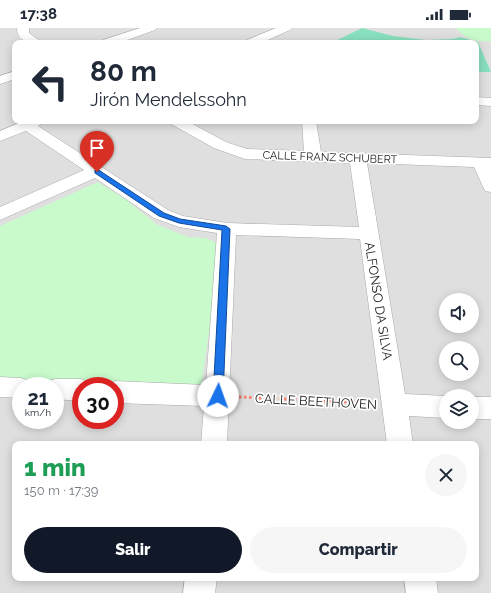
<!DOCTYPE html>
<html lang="es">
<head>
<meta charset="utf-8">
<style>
	:root { --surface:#fff; --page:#f6f6f7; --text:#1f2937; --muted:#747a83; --accent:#111827 }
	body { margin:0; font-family:Raleway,sans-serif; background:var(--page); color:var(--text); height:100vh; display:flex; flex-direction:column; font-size:15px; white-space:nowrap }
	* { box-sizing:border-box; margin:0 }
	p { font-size:13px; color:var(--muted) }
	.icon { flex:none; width:22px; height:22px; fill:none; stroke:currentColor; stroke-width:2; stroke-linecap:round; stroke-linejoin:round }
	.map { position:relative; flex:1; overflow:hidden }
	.drawer { position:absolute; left:12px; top:413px; width:467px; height:140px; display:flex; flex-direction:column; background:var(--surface); border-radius:8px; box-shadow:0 2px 10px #0003 }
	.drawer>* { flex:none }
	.top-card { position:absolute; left:12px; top:12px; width:467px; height:84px; border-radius:8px; box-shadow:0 2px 10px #0003; background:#fff; color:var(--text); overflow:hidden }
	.buttons { position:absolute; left:439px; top:265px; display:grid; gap:8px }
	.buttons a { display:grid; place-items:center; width:40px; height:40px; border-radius:50%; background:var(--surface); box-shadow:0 2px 10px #0003; font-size:20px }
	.speed { position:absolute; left:12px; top:349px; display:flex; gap:8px; font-size:20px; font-weight:700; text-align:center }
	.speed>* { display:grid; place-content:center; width:52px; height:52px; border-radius:50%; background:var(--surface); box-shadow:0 2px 10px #0003; line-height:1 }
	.speed small { font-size:10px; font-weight:400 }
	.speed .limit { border:6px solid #d22; background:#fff; color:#111 }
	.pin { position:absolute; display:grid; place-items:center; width:34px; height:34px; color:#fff; margin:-41px -17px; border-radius:50% 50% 50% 0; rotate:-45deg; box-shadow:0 0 4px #0007 }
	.pin .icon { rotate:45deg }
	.me { position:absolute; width:44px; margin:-22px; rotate:3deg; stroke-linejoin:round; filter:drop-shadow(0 0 3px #0008) }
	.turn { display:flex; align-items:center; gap:14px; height:84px; padding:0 12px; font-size:18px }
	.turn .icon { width:52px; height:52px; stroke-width:2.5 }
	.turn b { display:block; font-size:28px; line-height:34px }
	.round { display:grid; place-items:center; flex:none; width:42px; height:42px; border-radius:21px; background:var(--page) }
	.summary { display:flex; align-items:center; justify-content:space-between; height:68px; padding:0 12px }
	h1 { font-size:24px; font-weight:800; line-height:30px; color:#1e9e55 }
	.primary-button { display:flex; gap:8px; margin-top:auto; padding:8px 12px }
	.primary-button a { flex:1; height:46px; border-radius:24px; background:var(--accent); color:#fff; font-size:16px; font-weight:800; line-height:46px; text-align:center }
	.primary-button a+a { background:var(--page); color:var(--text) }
	.status { display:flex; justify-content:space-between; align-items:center; height:28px; padding:0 20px; background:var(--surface); direction:ltr }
	.status svg { height:11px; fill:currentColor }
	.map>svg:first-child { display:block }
	.residential { fill:#e0dfdf; fill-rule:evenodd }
	.park { fill:#c8facc }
	.pitch { fill:#88e0be }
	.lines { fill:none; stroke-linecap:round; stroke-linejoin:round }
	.minor-casing { stroke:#a9a9a9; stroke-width:1 }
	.path { stroke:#fa8072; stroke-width:3; stroke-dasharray:2.5 2.5; stroke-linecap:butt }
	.minor { fill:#fff; fill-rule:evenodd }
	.route { fill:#1a73e8; stroke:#114b97 }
	.labels { text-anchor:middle; stroke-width:3.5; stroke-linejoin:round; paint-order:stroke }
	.far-street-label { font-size:11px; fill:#222; stroke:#fff }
	.street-label { font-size:13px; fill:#222; stroke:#fff }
</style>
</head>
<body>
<div class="status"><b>17:38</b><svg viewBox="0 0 49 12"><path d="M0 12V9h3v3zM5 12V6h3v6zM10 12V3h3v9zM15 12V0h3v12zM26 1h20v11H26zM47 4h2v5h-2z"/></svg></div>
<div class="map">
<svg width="491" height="565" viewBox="0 0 491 565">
	<rect width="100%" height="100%" fill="#f2efe9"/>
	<path class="residential" d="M0 0H491V565H0ZM15 15H476V93H15ZM446 272H472V298H446ZM446 320H472V346H446ZM21 358H55V392H21ZM81 358H115V392H81ZM446 368H472V394H446ZM15 416H476V550H15Z"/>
	<g class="park">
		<path d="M456 0H491V13C475 14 467 12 456 0Z"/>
		<path d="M98 154 125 171 156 196 188 209 206 210 221 217 201 360 0 351V198Z"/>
	</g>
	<path class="pitch" d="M362 0 393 8 426 12 453 11 460 9 478 14 491 44H476V15H331Z"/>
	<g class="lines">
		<g class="minor-casing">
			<g id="minor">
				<path d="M17 0H29V5L43 15C32 15 17 15 17 0Z"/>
				<path d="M140 0H157L155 2 119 15H101L103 12Z"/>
				<path d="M276 0H292L290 2 261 15H245L247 12Z"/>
				<path d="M15 43V51L0 56V48Z"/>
				<path d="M476 69 491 70V78L476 77Z"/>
				<path d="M24 93H44L38 98 168 182 183 188 227 195 359 199 350 135 245 131 214 120 171 96 169 93H187L226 114 247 121 304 123 302 93H316L321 124 491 130V164L485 163 474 139 367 135 405 366 446 368V390L409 388 413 416H387L360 211 236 207 227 416H201L204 378 115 375V358H105L115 353 206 357 217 205 179 199 154 190 95 150 0 192V179L84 142 26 103 0 113V103Z"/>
				<path d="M0 349 21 350 30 353 32 358H21V370L0 369Z"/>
				<path d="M55 351H81L90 355 92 358H81V373L55 371V358H44L46 354Z"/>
				<rect x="472" y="369" width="19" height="22"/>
				<path d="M185 550H217L215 565H183Z"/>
				<path d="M404 550H436L438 565H406Z"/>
			</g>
		</g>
		<path class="path" d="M239 369 372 375"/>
		<use href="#minor" class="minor"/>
	</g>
	<path class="route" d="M97 141 164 185 180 191 226 198 230 201 223 368 222 372 218 373 215 372 213 368 222 202 179 195 159 188 95 145V142Z"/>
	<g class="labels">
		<g class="far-street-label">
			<text transform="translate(330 129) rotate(2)" y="4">CALLE FRANZ SCHUBERT</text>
		</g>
		<g class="street-label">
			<text transform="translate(379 273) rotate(81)" y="5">ALFONSO DA SILVA</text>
			<text transform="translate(316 373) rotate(3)" y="5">CALLE BEETHOVEN</text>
		</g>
	</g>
</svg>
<div class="buttons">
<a><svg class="icon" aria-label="sound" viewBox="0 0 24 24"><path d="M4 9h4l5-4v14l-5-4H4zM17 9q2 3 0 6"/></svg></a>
<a><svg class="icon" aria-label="search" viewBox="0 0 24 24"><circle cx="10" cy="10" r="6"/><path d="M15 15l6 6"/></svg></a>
<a><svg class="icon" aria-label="layers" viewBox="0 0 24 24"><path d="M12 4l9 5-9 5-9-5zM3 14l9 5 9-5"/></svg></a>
</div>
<div class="speed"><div>21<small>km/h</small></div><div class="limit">30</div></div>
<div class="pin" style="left:97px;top:144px;background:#d93025"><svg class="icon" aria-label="arrive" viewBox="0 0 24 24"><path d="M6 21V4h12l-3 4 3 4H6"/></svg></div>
<svg class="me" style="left:218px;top:368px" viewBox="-20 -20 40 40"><circle r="19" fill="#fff"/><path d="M0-13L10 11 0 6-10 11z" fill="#1a73e8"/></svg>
<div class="top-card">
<div class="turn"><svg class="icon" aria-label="left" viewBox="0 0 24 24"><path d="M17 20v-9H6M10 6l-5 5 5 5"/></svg><div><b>80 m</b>Jirón Mendelssohn</div></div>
</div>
<section class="drawer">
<div class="summary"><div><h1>1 min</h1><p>150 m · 17:39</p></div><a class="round"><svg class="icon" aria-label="close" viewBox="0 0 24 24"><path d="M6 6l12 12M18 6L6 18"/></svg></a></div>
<div class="primary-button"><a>Salir</a><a>Compartir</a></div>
</section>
</div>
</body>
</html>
